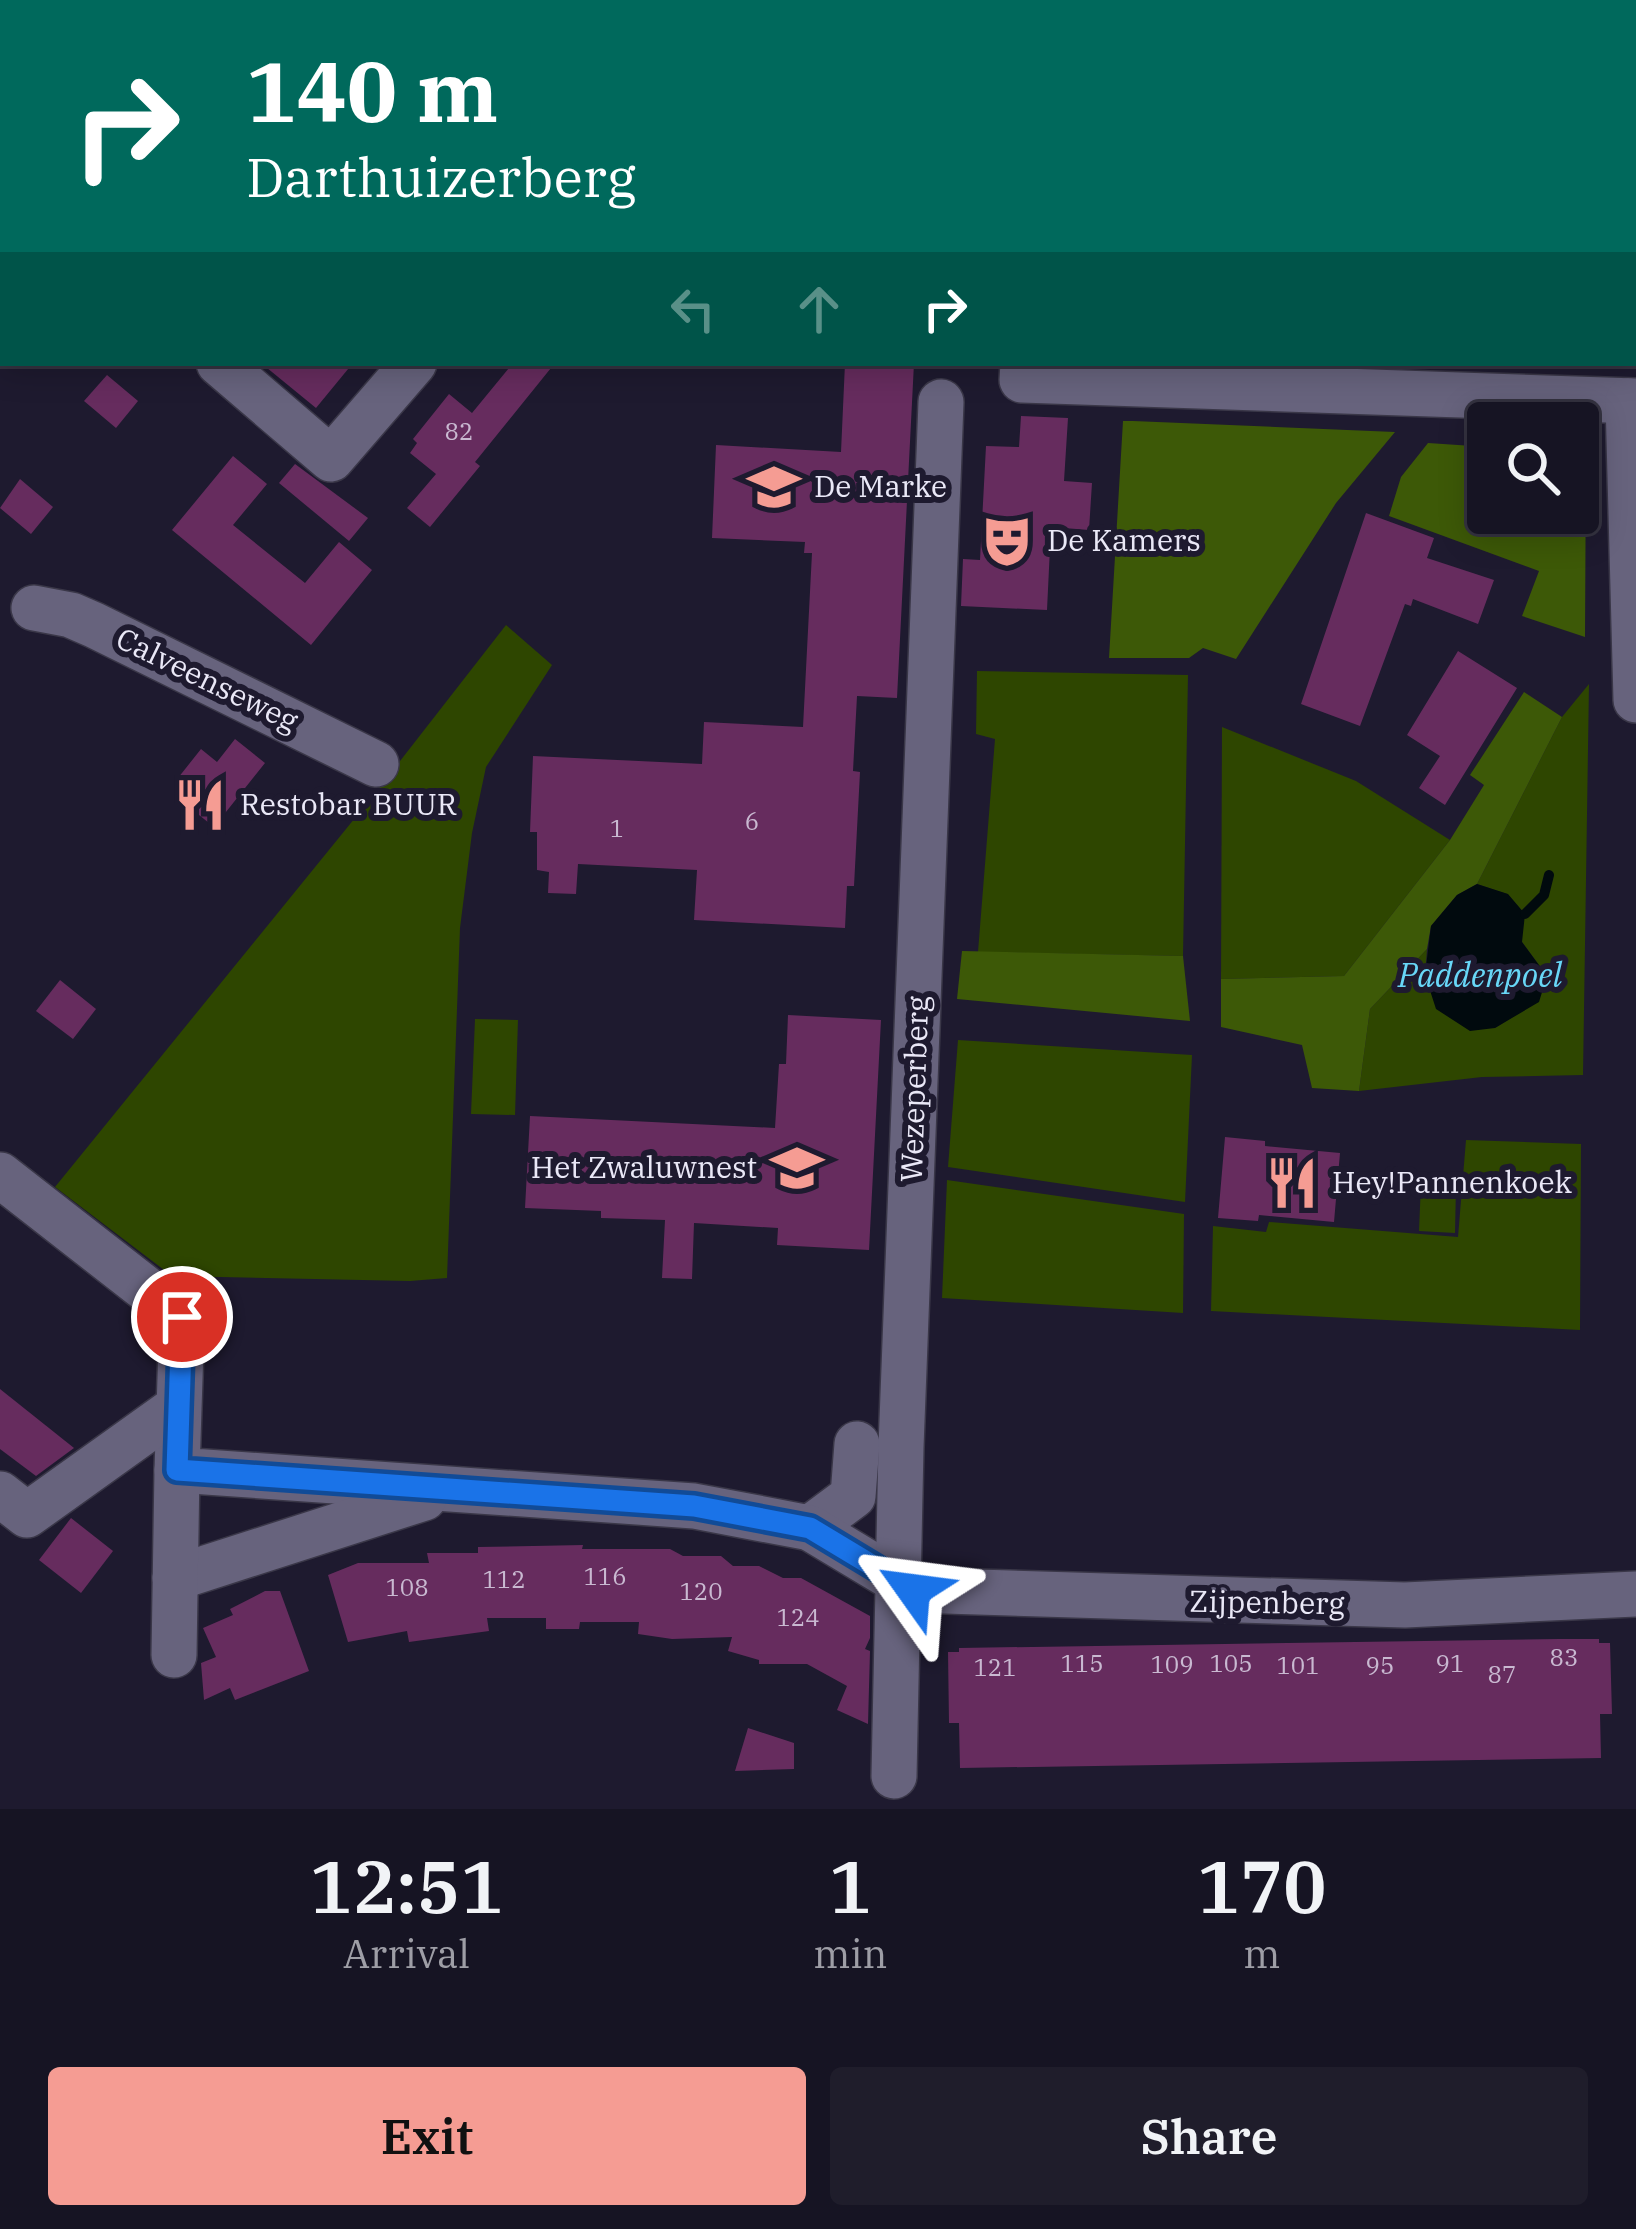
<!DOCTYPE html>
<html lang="en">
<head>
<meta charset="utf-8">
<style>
	:root { --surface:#161423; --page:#1f1d2b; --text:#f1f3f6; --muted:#9e9ea6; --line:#353341; --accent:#f59c93 }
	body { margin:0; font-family:"IBM Plex Serif",serif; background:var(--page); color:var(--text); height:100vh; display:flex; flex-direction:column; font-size:45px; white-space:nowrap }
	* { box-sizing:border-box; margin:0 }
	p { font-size:39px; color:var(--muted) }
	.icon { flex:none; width:66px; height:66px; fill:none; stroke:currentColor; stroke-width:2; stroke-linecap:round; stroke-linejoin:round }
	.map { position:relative; height:1809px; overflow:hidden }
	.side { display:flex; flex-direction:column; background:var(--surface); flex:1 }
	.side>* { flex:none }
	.guide { position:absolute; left:0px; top:0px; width:1638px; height:366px; box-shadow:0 6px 30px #0003,0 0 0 3px var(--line); background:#00695c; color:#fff; overflow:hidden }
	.buttons { position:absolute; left:1467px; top:402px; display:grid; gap:24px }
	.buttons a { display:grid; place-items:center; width:132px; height:132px; border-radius:12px; background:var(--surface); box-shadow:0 6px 30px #0003,0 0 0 3px var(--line); font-size:60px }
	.pin { position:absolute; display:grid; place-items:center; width:102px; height:102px; color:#fff; margin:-51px; border:6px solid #fff; border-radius:50%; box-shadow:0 3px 12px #0007 }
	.me { position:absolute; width:132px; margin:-66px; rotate:301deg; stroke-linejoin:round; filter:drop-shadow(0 0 9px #0008) }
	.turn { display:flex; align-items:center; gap:42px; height:252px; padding:0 48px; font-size:54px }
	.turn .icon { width:156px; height:156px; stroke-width:2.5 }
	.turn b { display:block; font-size:84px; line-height:102px }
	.lanes { display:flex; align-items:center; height:114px; padding:0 48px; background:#0003; justify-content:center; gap:60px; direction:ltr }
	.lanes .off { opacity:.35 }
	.eta { display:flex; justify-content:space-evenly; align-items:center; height:204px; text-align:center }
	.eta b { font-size:72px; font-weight:600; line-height:84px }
	.cta { display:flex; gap:24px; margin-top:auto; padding:24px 48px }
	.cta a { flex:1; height:138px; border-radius:12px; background:var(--accent); color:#111; font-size:48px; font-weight:600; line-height:138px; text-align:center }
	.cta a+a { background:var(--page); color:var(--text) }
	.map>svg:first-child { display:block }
	.green { fill:#2e4600 }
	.forest { fill:#3d5907 }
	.water { fill:#010a0e }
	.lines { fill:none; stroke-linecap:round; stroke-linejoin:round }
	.stream { stroke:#010a0e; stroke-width:10 }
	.building { fill:#662c5e }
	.minor-casing { stroke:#3a3748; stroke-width:48 }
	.minor { stroke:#67637d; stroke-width:45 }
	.route-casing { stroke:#114b97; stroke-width:30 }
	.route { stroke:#1a73e8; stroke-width:21 }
	.labels { text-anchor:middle; stroke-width:12; stroke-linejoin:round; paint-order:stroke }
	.number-label { font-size:24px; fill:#c9b9d1 }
	.poi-label { font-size:30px; fill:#eae8f7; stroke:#1e1a2f; text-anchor:start }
	.street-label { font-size:30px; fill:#eae8f7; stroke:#1e1a2f }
	.water-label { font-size:33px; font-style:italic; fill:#68d7f7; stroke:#1e1a2f }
</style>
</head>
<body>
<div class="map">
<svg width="1636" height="1809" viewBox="0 0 1636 1809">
	<rect width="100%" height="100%" fill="#1e1a2f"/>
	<g class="green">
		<path d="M506 625 552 665 486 767 472 833 460 928 447 1278 410 1281 172 1276 55 1187 372 797Z"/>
		<path d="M977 671 1188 675 1183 956 978 952 995 739 976 734Z"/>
		<path d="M1589 684 1583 1075 1482 1077 1359 1091 1370 1009 1427 949 1425 975 1495 1028 1522 1011 1547 976 1522 942 1507 894 1477 884 1562 717Z"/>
		<path d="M1222 727 1356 781 1450 840 1344 976 1221 979Z"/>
		<path d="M475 1019 518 1020 515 1115 471 1114Z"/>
		<path d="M958 1040 1192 1055 1185 1202 948 1167Z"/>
		<path d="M1466 1140 1581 1144 1580 1330 1211 1311 1213 1226 1266 1232 1269 1222 1458 1237Z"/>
		<path d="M947 1180 1184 1214 1183 1313 942 1298Z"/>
		<path d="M1421 1183 1456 1186 1455 1233 1419 1231Z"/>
	</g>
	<g class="forest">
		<path d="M1123 421H1133L1395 432 1336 503 1236 659 1203 648 1189 658H1109Z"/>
		<path d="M1428 443 1488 447V513H1578V452L1586 453 1585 637 1522 616 1539 571 1389 516 1401 477Z"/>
		<path d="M1524 692 1562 717 1477 884 1457 895 1431 926 1427 949 1370 1009 1359 1091 1312 1088 1302 1045 1221 1027V979L1344 976 1450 840 1484 785 1470 775Z"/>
		<path d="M962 951 1183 956 1190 1021 957 999Z"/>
	</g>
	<path class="water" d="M1477 884 1508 894 1525 914 1522 942 1547 976 1539 1002 1495 1028 1470 1031 1436 1009 1425 975 1431 926 1457 895Z"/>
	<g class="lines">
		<path class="stream" d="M1525 914 1544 895 1549 875"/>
	</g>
	<g class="building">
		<path d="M261 363H353L316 408Z"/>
		<path d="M513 363H555L475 462 480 466 430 527 407 508 436 474 410 453 417 443 413 439 449 394 472 413Z"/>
		<path d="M845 363H914L897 698 857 696 853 771 860 772 854 886H847L845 928 694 920 697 870 578 864 576 894 548 893 549 872 537 870V832H530L533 756 702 764 704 722 803 727 812 553H804L805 542 712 538 716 445 841 452Z"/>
		<path d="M107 375 138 401 116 428 84 401Z"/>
		<path d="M1021 416 1068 418 1064 481 1092 483 1089 530 1051 527 1047 610 961 606 963 559 980 560 986 446 1019 447Z"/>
		<path d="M233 456 267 484 233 525 305 583 339 542 372 570 311 645 172 530Z"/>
		<path d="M295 464 368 518 349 541 279 483Z"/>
		<path d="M20 479 53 507 31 534 0 508Z"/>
		<path d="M1366 513 1434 538 1427 558 1494 580 1478 624 1413 599 1411 606 1405 604 1360 726 1301 704Z"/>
		<path d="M1458 651 1517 688 1445 805 1419 788 1440 756 1407 735Z"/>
		<path d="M235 739 265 763 214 827 184 803 186 800 181 794 187 787 178 778 201 749 217 762Z"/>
		<path d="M60 980 96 1009 73 1039 36 1011Z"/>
		<path d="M788 1015 881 1020 869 1250 777 1245 778 1228 694 1223 692 1279 662 1278 665 1220 601 1218V1211L525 1208 530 1116 775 1128 779 1064H786Z"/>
		<path d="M1225 1137 1265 1141V1146L1340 1153 1334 1222 1259 1215 1258 1221 1218 1218Z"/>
		<path d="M0 1389 74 1448 36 1476 0 1449Z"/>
		<path d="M71 1518 113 1551 81 1593 39 1560Z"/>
		<path d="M583 1545 582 1549H670L683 1556H721L733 1566H759L783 1578H801L870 1616V1638L865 1649 870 1651 868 1724 837 1710 847 1686 807 1664H759V1660L728 1651 732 1637 672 1639 638 1634 639 1622H580L579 1629H546V1618H487L489 1631 409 1642 407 1631 348 1642 328 1575 358 1563H429L427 1553H478V1547Z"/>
		<path d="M265 1591H280L309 1671 235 1700 230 1688 204 1700 201 1663 216 1657 203 1628 233 1615 230 1609Z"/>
		<path d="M1559 1639H1599V1643H1610L1612 1714H1600L1601 1758 960 1768 959 1723H949L948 1652H959V1648Z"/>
		<path d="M748 1728 794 1743V1769L735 1771Z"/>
	</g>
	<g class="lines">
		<g class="minor-casing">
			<g id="minor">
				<path d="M325 0 328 3"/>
				<path d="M976 0 980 3"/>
				<path d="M0 178 3 181"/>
				<path d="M1635 311 1636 312"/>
				<path d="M219 363 331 459 414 363"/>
				<path d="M1023 363 1022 380 1636 401"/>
				<path d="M1628 401 1636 700"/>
				<path d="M34 608 71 615 94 625 376 764"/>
				<path d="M0 1175 182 1317 177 1470 694 1506 810 1528 853 1496 857 1444"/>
				<path d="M0 1494 27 1515 178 1407"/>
				<path d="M810 1528 913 1590 1405 1605 1636 1594"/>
				<path d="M175 1578 424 1498"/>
				<path d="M174 1655 177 1470"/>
				<path d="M894 1776 901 1447 941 402"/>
			</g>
		</g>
		<use href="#minor" class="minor"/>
	</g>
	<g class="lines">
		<g class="route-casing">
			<path id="route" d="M182 1317 177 1470 694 1506 810 1528 913 1590"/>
		</g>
		<use href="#route" class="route"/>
	</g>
	<defs>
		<g id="school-bare" transform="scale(4.14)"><path d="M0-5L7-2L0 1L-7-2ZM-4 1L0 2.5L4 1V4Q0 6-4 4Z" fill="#f59c93" stroke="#1e1a2f" stroke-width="2.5" paint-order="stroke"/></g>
		<g id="theatre-bare" transform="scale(4.14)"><path d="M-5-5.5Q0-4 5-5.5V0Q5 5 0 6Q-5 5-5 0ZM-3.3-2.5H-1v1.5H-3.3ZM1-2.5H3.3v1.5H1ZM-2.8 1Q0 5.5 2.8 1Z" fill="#f59c93" stroke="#1e1a2f" stroke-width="2.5" paint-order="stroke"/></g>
		<g id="restaurant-bare" transform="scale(4.14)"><path d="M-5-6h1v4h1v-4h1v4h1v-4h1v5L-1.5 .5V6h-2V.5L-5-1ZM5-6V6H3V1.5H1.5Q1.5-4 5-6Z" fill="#f59c93" stroke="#1e1a2f" stroke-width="2.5" paint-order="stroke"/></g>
	</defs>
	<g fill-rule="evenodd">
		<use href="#school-bare" x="774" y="487"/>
		<use href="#theatre-bare" x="1007" y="541"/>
		<use href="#restaurant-bare" x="200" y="805"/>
		<use href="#school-bare" x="797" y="1168"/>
		<use href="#restaurant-bare" x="1292" y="1183"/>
	</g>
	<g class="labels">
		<g class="number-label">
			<text x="459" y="440">82</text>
			<text x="752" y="830">6</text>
			<text x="617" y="837">1</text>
			<text x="605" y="1585">116</text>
			<text x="504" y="1588">112</text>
			<text x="407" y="1596">108</text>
			<text x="701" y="1600">120</text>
			<text x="798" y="1626">124</text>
			<text x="1564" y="1666">83</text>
			<text x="1082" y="1672">115</text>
			<text x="1231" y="1672">105</text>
			<text x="1450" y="1672">91</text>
			<text x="1172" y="1673">109</text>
			<text x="1298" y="1674">101</text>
			<text x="1380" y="1674">95</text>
			<text x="995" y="1676">121</text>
			<text x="1502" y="1683">87</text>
		</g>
		<g class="poi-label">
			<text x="814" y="497">De Marke</text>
			<text x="1047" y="551">De Kamers</text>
			<text x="240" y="815">Restobar BUUR</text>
			<text x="757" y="1178" text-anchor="end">Het Zwaluwnest</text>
			<text x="1332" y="1193">Hey!Pannenkoek</text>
		</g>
		<g class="street-label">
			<text transform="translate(207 680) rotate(26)" y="10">Calveenseweg</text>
			<text transform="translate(915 1089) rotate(-88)" y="10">Wezeperberg</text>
			<text transform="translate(1267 1603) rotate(1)" y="10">Zijpenberg</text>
		</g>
		<g class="water-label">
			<text x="1480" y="987">Paddenpoel</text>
		</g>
	</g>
</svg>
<div class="buttons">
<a><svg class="icon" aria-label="search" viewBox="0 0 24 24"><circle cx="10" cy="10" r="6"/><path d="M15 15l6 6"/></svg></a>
</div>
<div class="pin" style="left:182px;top:1317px;background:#d93025"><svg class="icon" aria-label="arrive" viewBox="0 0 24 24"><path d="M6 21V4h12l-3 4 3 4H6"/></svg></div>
<svg class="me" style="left:913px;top:1590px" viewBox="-20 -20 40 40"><path d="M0-17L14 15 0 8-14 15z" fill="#1a73e8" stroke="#fff" stroke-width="4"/></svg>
<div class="guide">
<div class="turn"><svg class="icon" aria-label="right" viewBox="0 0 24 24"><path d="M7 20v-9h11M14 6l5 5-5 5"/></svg><div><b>140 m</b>Darthuizerberg</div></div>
<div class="lanes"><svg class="icon off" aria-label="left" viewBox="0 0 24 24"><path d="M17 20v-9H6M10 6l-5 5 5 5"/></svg><svg class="icon off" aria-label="ahead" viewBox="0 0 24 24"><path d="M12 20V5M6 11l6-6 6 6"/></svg><svg class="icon" aria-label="right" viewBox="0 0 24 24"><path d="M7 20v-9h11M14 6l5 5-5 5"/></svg></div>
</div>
</div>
<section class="side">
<div class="eta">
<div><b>12:51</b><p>Arrival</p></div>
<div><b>1</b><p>min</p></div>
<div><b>170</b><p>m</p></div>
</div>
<div class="cta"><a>Exit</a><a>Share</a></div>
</section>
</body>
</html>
